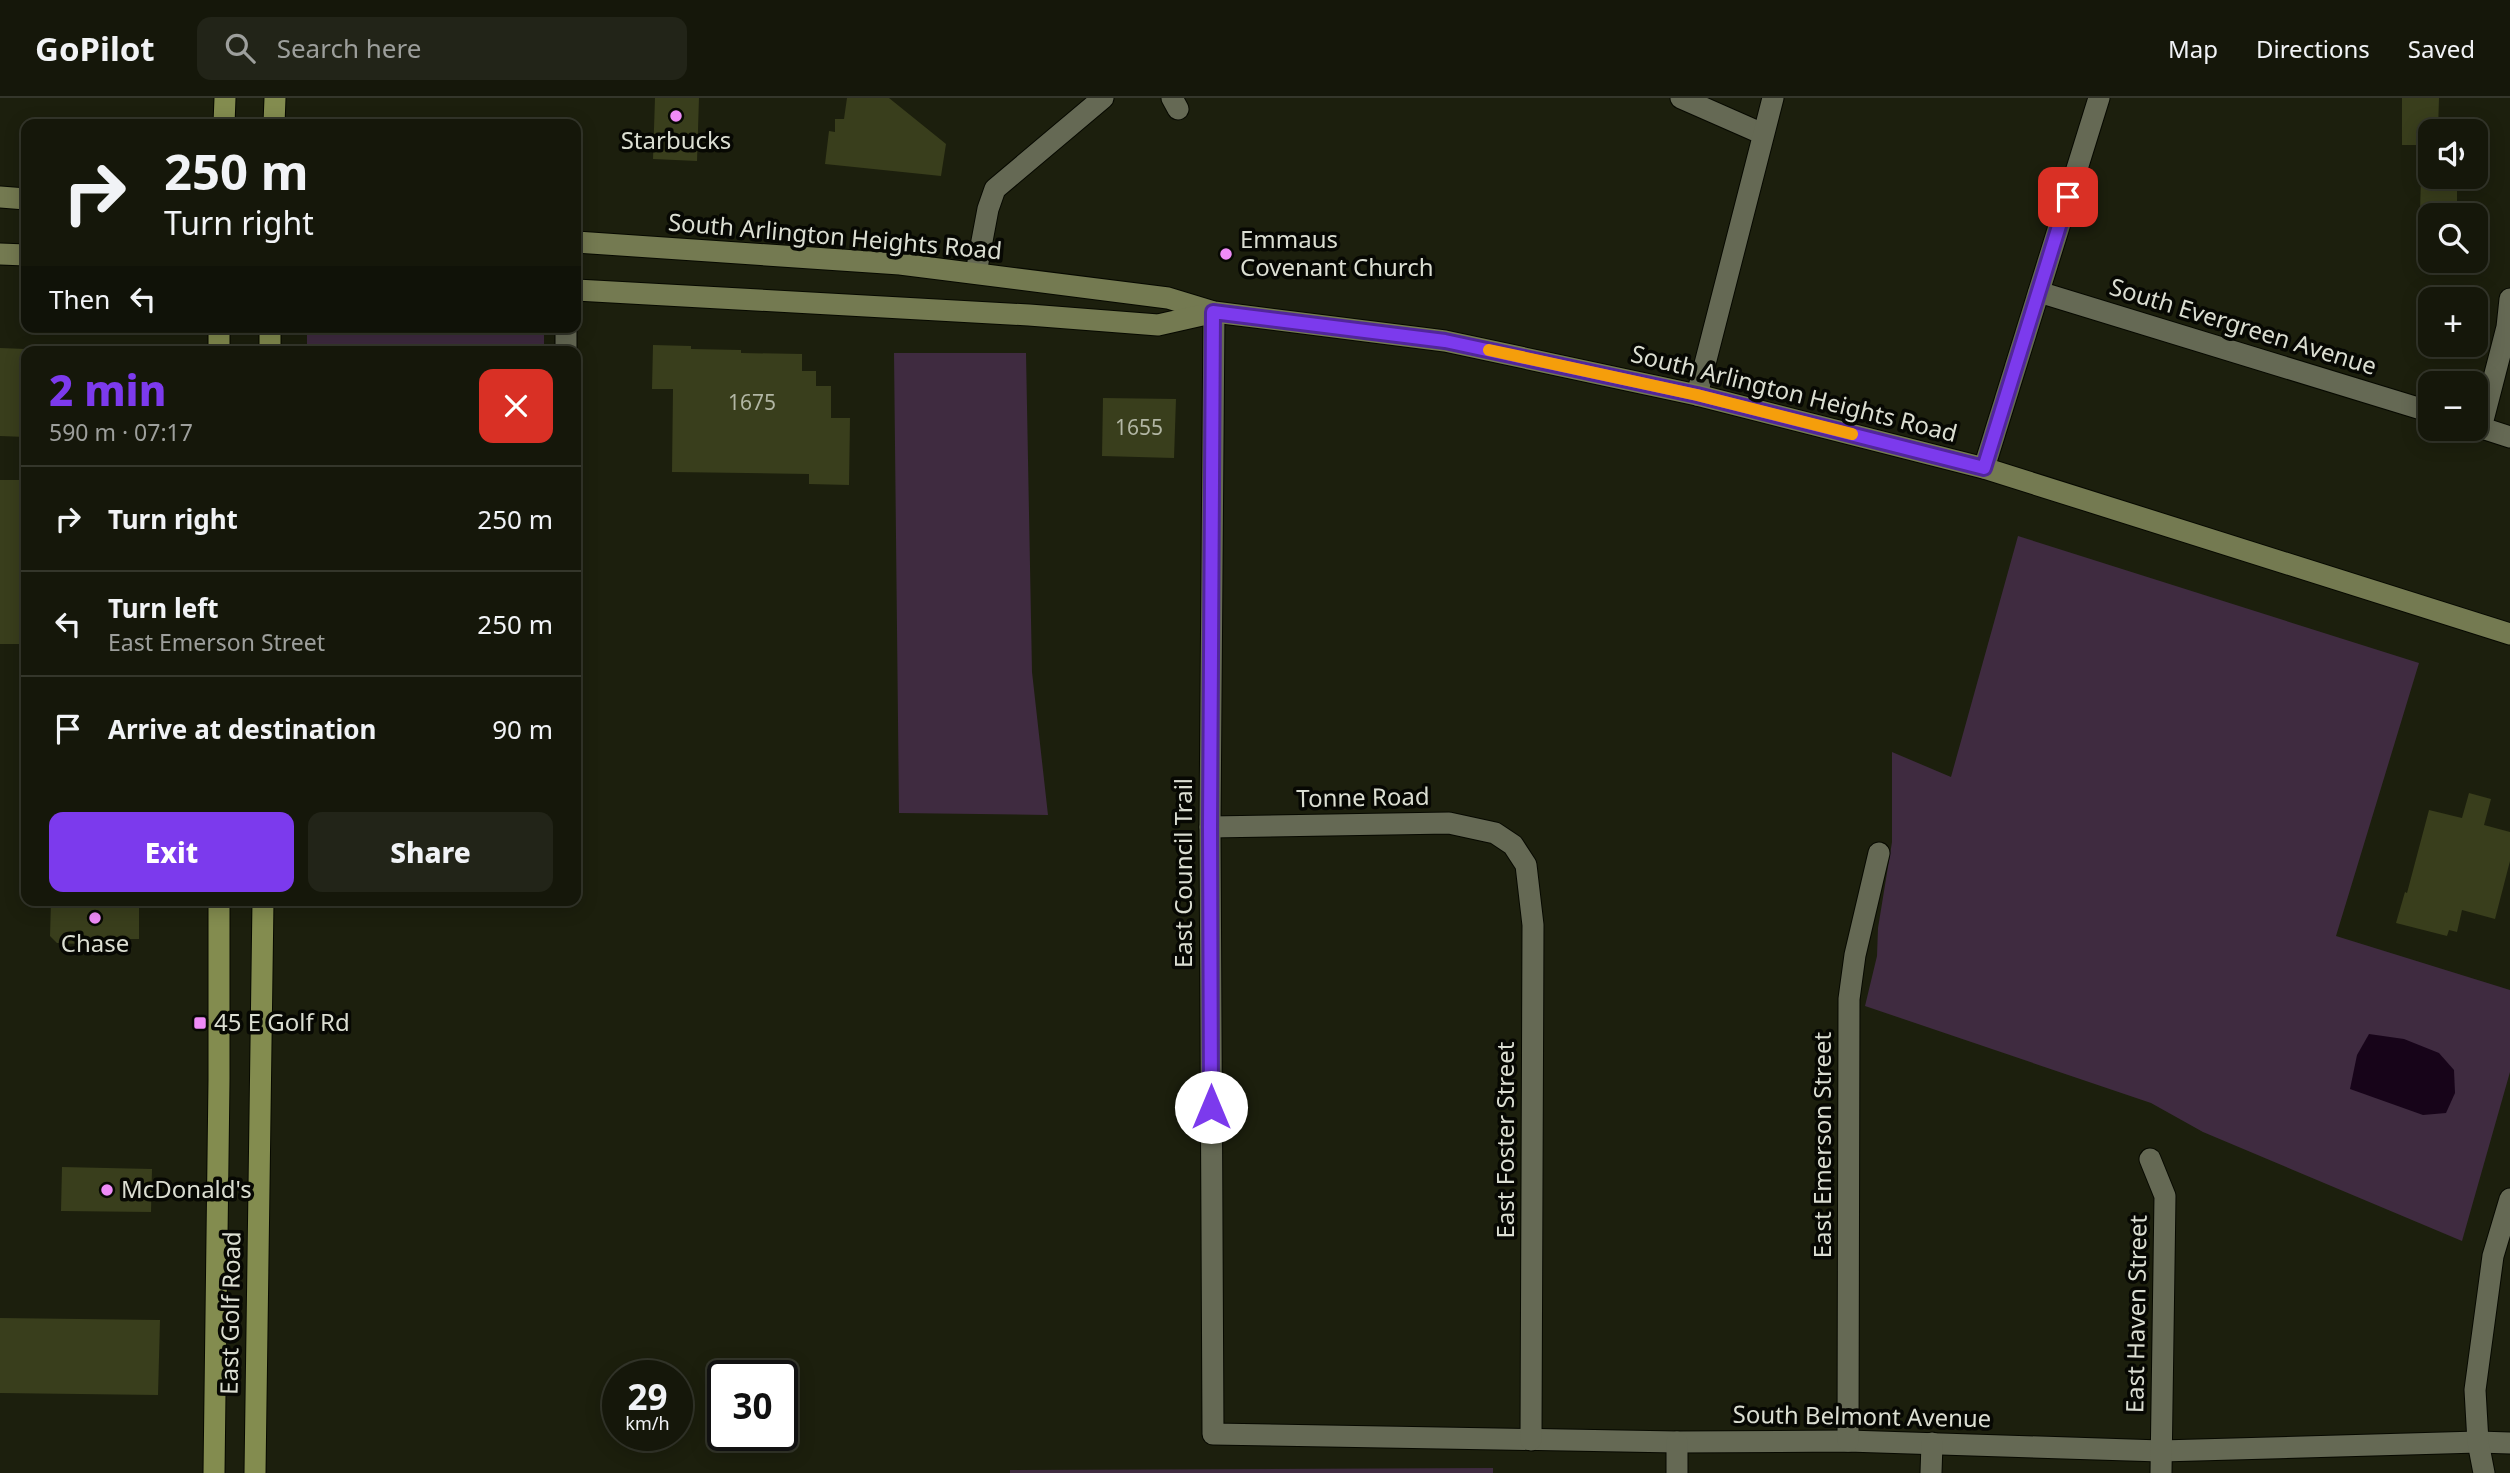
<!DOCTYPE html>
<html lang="en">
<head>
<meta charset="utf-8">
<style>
	:root { --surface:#15170a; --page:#222418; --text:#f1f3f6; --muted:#9d9f9c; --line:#34362b; --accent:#7c3aed }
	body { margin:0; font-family:"Noto Sans",sans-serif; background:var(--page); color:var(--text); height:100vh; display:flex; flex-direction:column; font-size:26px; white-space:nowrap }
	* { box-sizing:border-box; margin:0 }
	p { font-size:23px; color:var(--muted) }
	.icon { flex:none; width:38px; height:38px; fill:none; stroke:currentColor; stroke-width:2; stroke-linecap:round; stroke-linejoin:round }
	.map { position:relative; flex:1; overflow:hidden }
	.side { position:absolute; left:21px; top:248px; width:560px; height:560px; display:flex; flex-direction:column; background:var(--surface); border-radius:14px; box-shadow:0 4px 18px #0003,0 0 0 2px var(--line) }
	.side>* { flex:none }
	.top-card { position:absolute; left:21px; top:21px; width:560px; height:214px; border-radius:14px; box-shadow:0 4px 18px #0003,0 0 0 2px var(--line); background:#15170a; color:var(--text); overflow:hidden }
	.fabs { position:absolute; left:2418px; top:21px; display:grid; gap:14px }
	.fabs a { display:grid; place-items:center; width:70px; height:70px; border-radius:14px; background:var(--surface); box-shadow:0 4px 18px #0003,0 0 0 2px var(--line); font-size:35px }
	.speed { position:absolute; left:602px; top:1262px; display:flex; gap:14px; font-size:35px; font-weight:700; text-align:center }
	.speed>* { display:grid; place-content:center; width:91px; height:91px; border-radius:50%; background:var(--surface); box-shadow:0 4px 18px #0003,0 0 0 2px var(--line); line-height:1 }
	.speed small { font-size:18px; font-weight:400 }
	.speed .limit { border:4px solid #111; border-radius:10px; background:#fff; color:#111 }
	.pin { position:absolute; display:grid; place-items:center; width:60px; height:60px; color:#fff; margin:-30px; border-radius:14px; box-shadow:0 4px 10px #0006 }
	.me { position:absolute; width:77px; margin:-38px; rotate:0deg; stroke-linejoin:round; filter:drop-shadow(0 0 5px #0008) }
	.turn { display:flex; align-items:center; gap:24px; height:147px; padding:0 28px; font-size:32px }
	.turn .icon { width:91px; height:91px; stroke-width:2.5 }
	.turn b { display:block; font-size:49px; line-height:60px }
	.then { display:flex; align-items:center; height:66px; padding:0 28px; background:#0003; gap:14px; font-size:26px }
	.round { display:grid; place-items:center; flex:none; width:74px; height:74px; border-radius:14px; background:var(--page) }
	.overview { display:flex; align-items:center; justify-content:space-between; height:119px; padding:0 28px }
	h1 { font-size:42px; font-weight:800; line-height:52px; color:var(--accent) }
	.button { display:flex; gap:14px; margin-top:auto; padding:14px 28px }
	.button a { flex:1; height:80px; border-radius:14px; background:var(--accent); color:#fff; font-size:28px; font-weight:800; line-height:80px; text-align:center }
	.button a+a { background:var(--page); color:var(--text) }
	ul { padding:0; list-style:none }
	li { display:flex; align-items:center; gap:21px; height:105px; padding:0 28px; border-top:2px solid var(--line) }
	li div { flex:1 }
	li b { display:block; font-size:26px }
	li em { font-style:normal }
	header { display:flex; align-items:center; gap:42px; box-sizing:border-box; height:98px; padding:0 35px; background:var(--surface); border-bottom:2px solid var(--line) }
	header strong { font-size:33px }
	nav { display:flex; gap:38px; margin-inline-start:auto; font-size:24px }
	.search { width:490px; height:63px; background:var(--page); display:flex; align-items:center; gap:18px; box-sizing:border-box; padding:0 24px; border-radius:14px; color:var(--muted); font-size:26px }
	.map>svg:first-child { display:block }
	.green { fill:#3f2b40 }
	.water { fill:#170419 }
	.building { fill:#393e1c }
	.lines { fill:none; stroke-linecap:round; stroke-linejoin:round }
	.street-casing { stroke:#070900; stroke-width:23 }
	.secondary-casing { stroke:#070900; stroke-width:23 }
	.primary-casing { stroke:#070900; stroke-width:23 }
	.street { stroke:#656954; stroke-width:21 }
	.secondary { stroke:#747a51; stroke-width:21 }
	.primary { stroke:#838c4f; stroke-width:21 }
	.route-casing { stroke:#51269a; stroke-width:18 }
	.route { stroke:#7c3aed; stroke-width:12 }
	.slow { stroke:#f59e0b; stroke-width:12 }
	.poi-dot { fill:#ef8bf7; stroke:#070803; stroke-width:2.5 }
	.labels { text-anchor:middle; stroke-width:7; stroke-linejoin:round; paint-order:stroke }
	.number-label { font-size:21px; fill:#b2b6a4 }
	.poi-label { font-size:24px; fill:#dbded2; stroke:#070803; text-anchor:start }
	.street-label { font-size:24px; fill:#dbded2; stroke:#070803 }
</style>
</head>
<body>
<header>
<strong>GoPilot</strong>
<div class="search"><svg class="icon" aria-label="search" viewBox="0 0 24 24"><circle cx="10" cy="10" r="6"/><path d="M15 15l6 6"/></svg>Search here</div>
<nav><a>Map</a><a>Directions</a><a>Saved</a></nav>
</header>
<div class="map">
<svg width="2510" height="1375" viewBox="0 0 2510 1375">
	<rect width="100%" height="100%" fill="#1c1f0d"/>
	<g class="green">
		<path d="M320 229H544V254H307V237Z"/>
		<path d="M894 255H1026L1032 574 1048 717 899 715Z"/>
		<path d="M2018 438 2419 565 2336 838 2510 892V974L2462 1143 2203 1034 2151 1005 1865 908 1877 858 1878 830 1892 744V654L1951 679Z"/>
		<path d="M1493 1370V1375H1010V1372Z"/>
	</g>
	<path class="water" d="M2369 936 2404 941 2439 955 2454 972 2455 995 2446 1015 2423 1017 2350 991 2357 957Z"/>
	<g class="building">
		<path d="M655 0H699L697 63 653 61Z"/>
		<path d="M847 0H889L946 46 941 78 825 66 829 33 835 34V21H844Z"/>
		<path d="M2402 0H2439L2438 33H2431V47H2402Z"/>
		<path d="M2421 79H2457V114H2420Z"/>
		<path d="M653 247 691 248V251L741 252V255L802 256V273H816V288H831V320H850L849 387 809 386V376L672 374 673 291H652Z"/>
		<path d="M0 250 26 251V339L0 338Z"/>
		<path d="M1103 300 1176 301 1174 360 1102 358Z"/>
		<rect x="0" y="382" width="26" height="164"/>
		<path d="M2469 695 2491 701 2484 727 2510 734V763L2495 821 2462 812 2457 834 2449 832 2447 838 2396 825 2405 794 2407 795 2429 712 2462 720Z"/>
		<path d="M51 803H139V841H84L80 846 57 845 50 838Z"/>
		<path d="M62 1069 152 1071 151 1114 61 1113Z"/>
		<path d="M0 1220 160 1222 158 1297 0 1295Z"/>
	</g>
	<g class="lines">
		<g class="street-casing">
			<g id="street">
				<path d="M1172 0 1178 11"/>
				<path d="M1681 0 1763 36"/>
				<path d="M976 175 988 111 995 91 1103 0"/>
				<path d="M2039 194 2431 314"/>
				<path d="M1214 214 1210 729 1213 1336 1677 1344 1848 1343 2161 1353 2478 1344 2510 1345"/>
				<path d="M566 254V229"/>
				<path d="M1697 297 1773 0"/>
				<path d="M2476 328 2510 339"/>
				<path d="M2481 330 2507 229 2510 201"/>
				<path d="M1984 370 2099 0"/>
				<path d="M1210 729 1449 725 1495 735 1513 747 1526 767 1533 827 1531 1342"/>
				<path d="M2150 1061 2165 1098 2161 1375"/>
				<path d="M1848 1343 1849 901 1855 857 1879 755"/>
				<path d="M1677 1375V1344"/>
				<path d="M1931 1375 1932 1345"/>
				<path d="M2484 1375 2478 1344 2475 1292 2493 1158 2510 1101"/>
			</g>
		</g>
		<g class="secondary-casing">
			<g id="secondary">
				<path d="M0 99 26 101"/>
				<path d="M576 144 900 166 1168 200 1214 214 1445 243 1697 297 1984 370 2510 536"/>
				<path d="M0 156 26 157"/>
				<path d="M576 192 1029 217 1158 227 1211 215"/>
			</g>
		</g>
		<g class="primary-casing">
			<g id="primary">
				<path d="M224 26 225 0"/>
				<path d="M274 26 275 0"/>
				<path d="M219 254V229"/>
				<path d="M270 254V229"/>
				<path d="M214 1375 219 982V803"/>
				<path d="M255 1375 263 803"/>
			</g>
		</g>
		<use href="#street" class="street"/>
		<use href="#secondary" class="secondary"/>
		<use href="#primary" class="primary"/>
	</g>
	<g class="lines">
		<g class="route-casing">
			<path id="route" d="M1211 1009 1210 729 1213 214 1445 243 1697 297 1984 370 2068 99"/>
		</g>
		<use href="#route" class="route"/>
		<path class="slow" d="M1489 252 1697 297 1852 336"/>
	</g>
	<g class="poi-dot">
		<circle cx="676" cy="18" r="7"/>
		<circle cx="1226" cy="156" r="7"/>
		<circle cx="95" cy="820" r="7"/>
		<rect x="193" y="918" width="14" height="14" rx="3.5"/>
		<circle cx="107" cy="1092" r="7"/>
	</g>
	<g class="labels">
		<g class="number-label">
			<text x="752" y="312">1675</text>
			<text x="1139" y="337">1655</text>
		</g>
		<g class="poi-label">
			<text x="676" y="51" text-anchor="middle">Starbucks</text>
			<text x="1240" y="150">Emmaus<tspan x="1240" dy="28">Covenant Church</tspan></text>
			<text x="95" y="854" text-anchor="middle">Chase</text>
			<text x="214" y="933">45 E Golf Rd</text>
			<text x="121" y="1100">McDonald's</text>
		</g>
		<g class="street-label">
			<text transform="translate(835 139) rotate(5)" y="8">South Arlington Heights Road</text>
			<text transform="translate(2243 229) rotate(17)" y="8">South Evergreen Avenue</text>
			<text transform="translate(1794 296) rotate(14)" y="8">South Arlington Heights Road</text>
			<text transform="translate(1363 700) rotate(-1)" y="8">Tonne Road</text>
			<text transform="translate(1184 775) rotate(-90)" y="8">East Council Trail</text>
			<text transform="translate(1506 1042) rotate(-90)" y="8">East Foster Street</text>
			<text transform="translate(1823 1047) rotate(-90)" y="8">East Emerson Street</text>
			<text transform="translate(231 1215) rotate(-89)" y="8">East Golf Road</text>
			<text transform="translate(2137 1216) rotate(-89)" y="8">East Haven Street</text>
			<text transform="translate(1862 1319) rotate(1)" y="8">South Belmont Avenue</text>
		</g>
	</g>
</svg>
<div class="fabs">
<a><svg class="icon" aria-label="sound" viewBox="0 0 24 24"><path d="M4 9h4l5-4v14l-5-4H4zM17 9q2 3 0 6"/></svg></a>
<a><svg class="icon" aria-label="search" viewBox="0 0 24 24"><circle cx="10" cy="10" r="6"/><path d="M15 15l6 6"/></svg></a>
<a>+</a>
<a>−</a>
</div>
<div class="speed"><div>29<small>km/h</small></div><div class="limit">30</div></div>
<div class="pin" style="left:2068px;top:99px;background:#d93025"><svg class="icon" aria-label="arrive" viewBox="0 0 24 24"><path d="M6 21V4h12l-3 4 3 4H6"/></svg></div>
<svg class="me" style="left:1211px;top:1009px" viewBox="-20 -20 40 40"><circle r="19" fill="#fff"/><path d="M0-13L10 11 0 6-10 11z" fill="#7c3aed"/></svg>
<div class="top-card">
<div class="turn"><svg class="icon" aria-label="right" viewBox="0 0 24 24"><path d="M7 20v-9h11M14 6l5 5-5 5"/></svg><div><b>250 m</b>Turn right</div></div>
<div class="then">Then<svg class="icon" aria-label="left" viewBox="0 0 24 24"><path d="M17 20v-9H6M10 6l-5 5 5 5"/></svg></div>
</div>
<section class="side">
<div class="overview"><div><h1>2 min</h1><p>590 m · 07:17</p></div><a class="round" style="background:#d93025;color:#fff"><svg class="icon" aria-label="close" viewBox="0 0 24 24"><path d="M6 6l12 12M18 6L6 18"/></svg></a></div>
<ul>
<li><svg class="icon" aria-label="right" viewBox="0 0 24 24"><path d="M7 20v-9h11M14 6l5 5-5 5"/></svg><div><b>Turn right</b></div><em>250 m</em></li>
<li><svg class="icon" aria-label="left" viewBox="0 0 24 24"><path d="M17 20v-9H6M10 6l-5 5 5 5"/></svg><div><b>Turn left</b><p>East Emerson Street</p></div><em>250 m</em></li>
<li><svg class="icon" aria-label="arrive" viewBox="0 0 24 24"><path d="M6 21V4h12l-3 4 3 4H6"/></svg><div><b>Arrive at destination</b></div><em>90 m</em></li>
</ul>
<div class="button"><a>Exit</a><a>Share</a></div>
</section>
</div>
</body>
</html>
